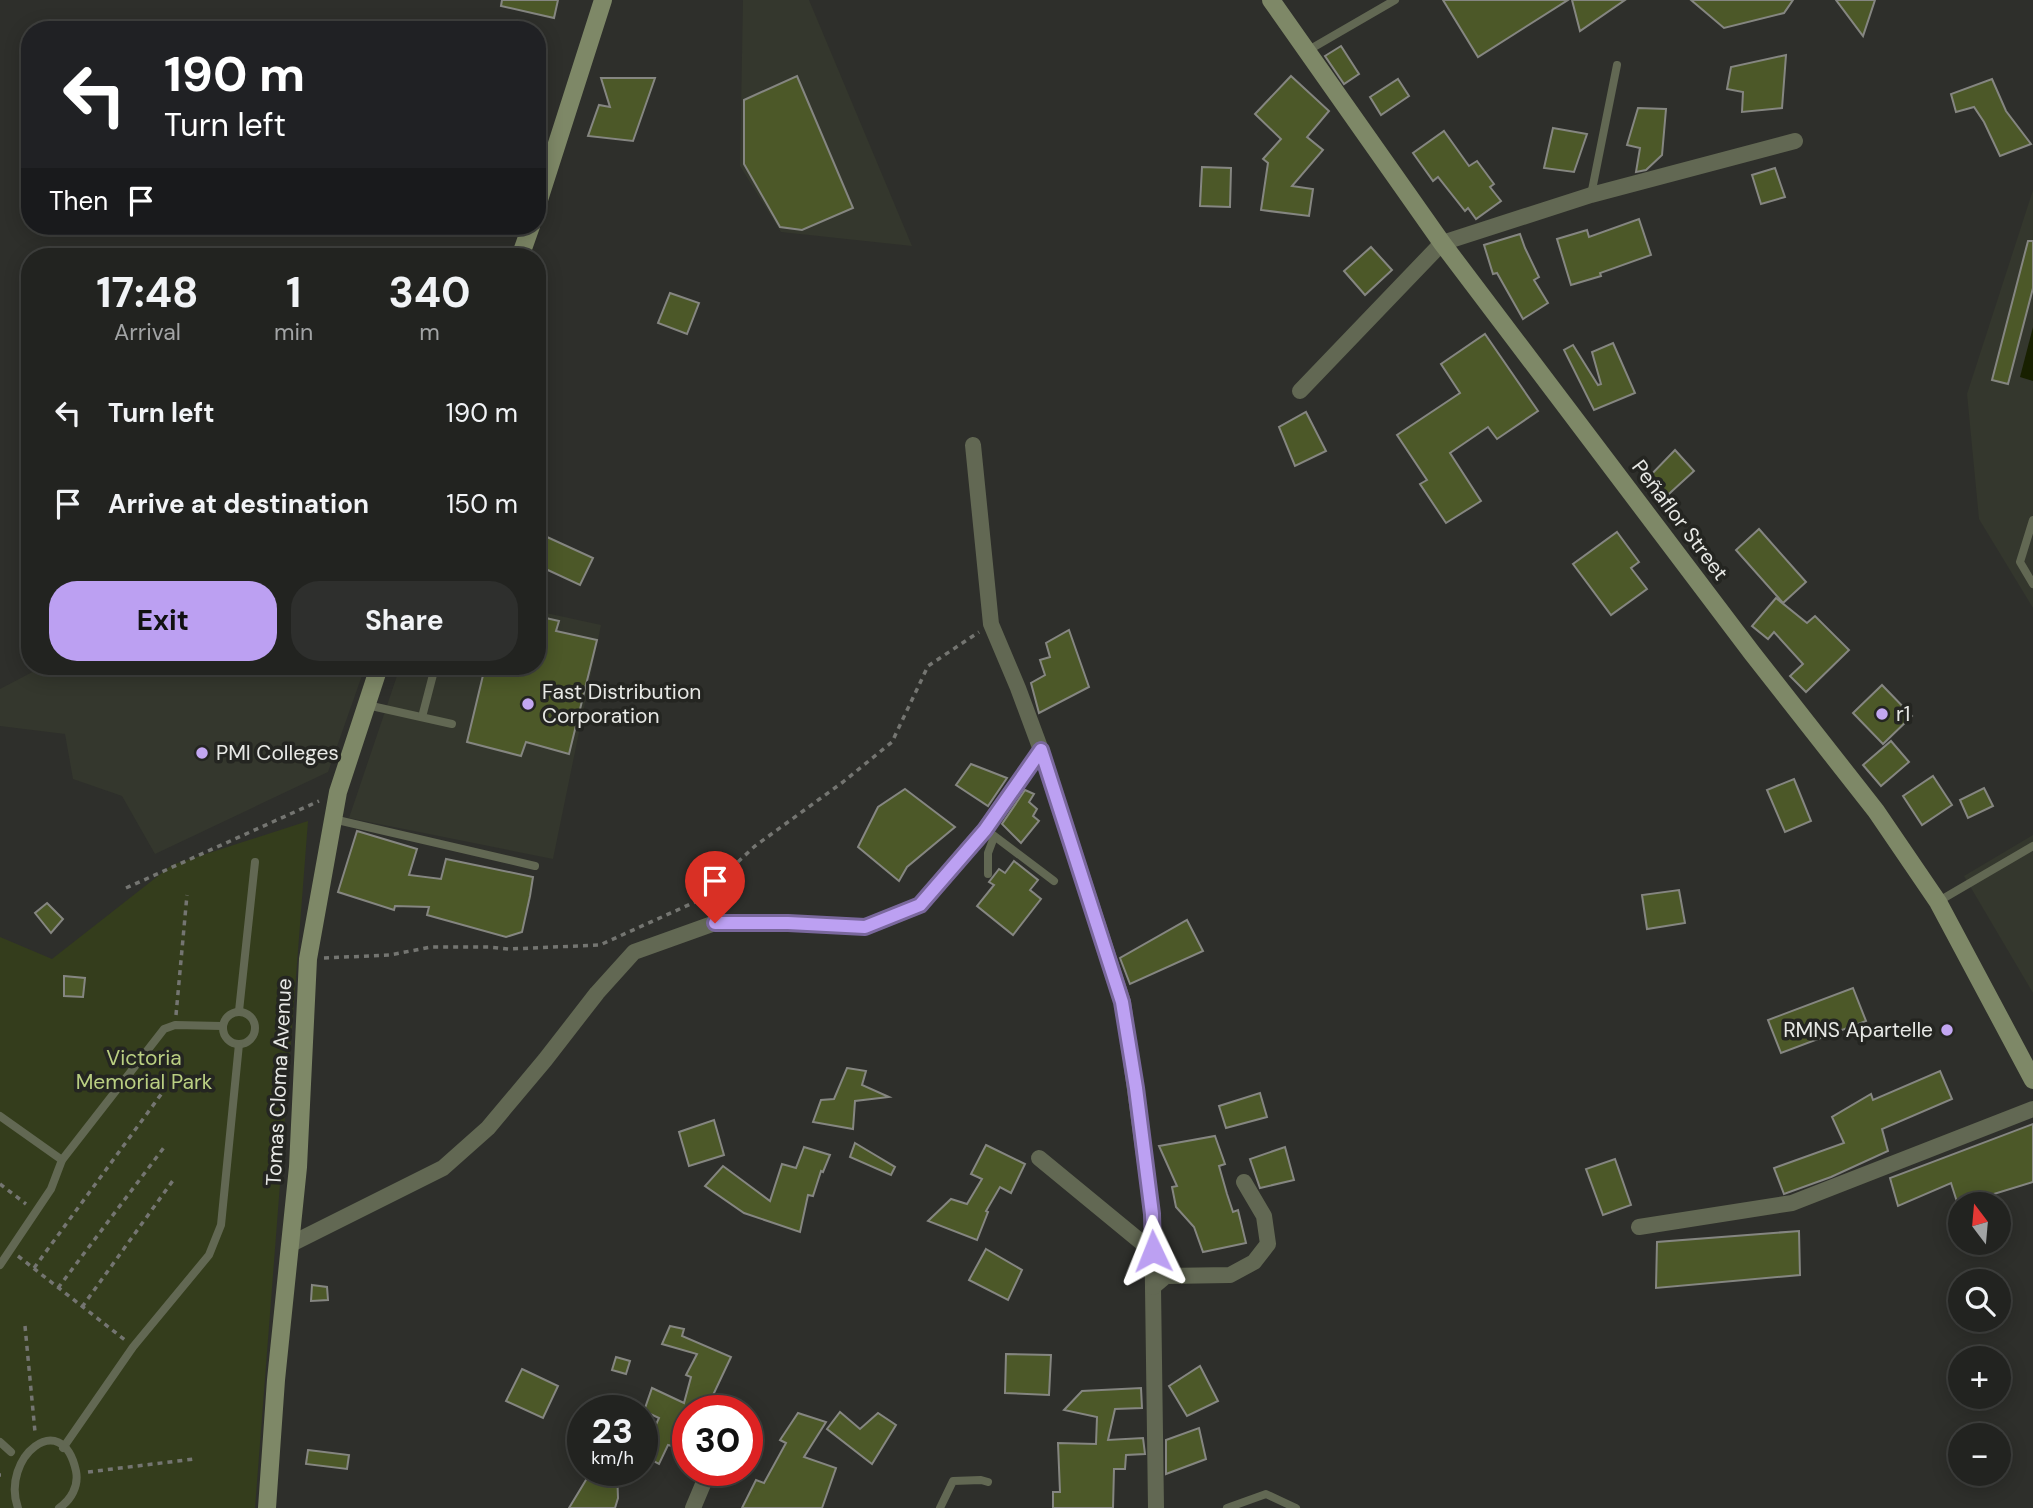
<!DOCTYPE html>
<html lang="en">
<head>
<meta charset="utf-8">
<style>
	:root { --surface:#222320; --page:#2e2f2d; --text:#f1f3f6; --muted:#a2a4a5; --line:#3f403e; --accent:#bca0f2 }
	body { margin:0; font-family:"DM Sans",sans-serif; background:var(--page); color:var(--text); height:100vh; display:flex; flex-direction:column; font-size:26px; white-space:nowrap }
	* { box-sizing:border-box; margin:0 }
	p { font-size:23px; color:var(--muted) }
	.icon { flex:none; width:38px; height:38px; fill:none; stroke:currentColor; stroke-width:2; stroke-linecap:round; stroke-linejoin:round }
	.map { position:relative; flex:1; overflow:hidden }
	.sheet { position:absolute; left:21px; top:248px; width:525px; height:427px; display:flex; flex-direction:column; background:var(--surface); border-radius:28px; box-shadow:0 4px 18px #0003,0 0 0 2px var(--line) }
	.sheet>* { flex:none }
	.hud { position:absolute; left:21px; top:21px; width:525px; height:214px; border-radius:28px; box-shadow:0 4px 18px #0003,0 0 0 2px var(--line); background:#202124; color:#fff; overflow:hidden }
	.needle { width:46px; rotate:344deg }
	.controls { position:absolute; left:1948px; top:1192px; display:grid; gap:14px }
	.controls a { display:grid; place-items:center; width:63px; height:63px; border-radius:50%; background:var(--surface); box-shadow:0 4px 18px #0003,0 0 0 2px var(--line); font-size:35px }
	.speed { position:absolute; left:567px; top:1395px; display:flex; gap:14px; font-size:35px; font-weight:700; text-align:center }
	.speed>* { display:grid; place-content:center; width:91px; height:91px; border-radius:50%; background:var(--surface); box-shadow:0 4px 18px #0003,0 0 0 2px var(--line); line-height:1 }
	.speed small { font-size:18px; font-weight:400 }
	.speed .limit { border:10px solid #d22; background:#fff; color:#111 }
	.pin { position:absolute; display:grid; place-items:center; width:60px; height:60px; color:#fff; margin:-72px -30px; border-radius:50% 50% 50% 0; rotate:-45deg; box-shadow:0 0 7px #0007 }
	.pin .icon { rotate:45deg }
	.me { position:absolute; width:77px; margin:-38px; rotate:358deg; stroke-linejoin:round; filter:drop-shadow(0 0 5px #0008) }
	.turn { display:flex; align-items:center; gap:24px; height:147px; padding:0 28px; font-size:32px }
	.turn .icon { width:91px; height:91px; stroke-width:2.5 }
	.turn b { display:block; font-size:49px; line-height:60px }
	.then { display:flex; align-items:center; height:66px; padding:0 28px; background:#0003; gap:14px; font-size:26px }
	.eta { display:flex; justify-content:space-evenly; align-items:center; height:119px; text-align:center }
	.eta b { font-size:42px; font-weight:700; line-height:49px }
	.button { display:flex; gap:14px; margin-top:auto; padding:14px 28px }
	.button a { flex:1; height:80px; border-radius:28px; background:var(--accent); color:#111; font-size:28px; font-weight:700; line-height:80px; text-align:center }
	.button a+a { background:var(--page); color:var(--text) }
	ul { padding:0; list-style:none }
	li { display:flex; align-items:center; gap:21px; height:91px; padding:0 28px }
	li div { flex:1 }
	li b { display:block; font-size:26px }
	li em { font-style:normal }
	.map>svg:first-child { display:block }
	.built { fill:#34372d }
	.green { fill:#343d1c }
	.water { fill:#182000 }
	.building { fill:#4c5828; stroke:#858681; stroke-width:2 }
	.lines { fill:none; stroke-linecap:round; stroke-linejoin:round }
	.path { stroke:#747571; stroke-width:3.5; stroke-dasharray:5 5; stroke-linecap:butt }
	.lane { stroke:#626853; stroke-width:8 }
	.street { stroke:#626853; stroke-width:16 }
	.secondary { stroke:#7e8867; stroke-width:18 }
	.route-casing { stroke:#7a689d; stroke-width:18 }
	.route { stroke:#bca0f2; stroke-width:12 }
	.poi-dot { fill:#c3a7f2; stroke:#242521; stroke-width:2.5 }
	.labels { text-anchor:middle; stroke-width:7; stroke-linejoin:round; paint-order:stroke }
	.street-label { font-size:21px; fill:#e7e8e5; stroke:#242521 }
	.poi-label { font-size:21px; fill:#e7e8e5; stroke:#242521; text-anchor:start }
	.park-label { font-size:21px; fill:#bacf82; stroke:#242521 }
</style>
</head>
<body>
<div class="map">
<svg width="2033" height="1508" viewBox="0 0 2033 1508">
	<rect width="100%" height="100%" fill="#2e2f2b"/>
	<g class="built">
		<path d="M743 0H809L912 246 781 232 740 166Z"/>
		<path d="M2033 190V608L1979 519 1967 394Z"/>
		<path d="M537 611 601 625 553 859 349 818 400 667H537Z"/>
		<path d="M42 667H365L328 772 155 854 122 796 73 779 65 734 0 726V689Z"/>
		<path d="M2033 835V993L1964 876Z"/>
	</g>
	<path class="green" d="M308 821 255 1508H0V937L52 959 172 865Z"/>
	<path class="water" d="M2033 327V381L2020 377Z"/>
	<g class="building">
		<path d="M502 0H558L554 18 501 6Z"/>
		<path d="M1443 0H1568L1478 57Z"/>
		<path d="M1572 0H1625L1580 31Z"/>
		<path d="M1691 0H1793L1784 13 1724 28Z"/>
		<path d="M1836 0H1875L1863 36Z"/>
		<path d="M1341 46 1359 74 1344 84 1325 56Z"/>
		<path d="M1786 55 1782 108 1742 112 1743 92 1727 89 1731 67Z"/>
		<path d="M797 76 853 208 802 230 780 227 744 164V100Z"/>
		<path d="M1291 76 1329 111 1307 137 1323 150 1292 186 1313 189 1309 216 1261 210 1268 163 1263 159 1281 139 1255 114Z"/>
		<path d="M601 78H655L633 141 588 136 599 105 610 107Z"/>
		<path d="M1398 79 1409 96 1381 115 1370 97Z"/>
		<path d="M1992 79 2006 111 2031 144 2000 156 1984 122 1974 107 1956 112 1951 94Z"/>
		<path d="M1638 108 1666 109 1662 155 1646 170 1636 172 1640 148 1627 145Z"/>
		<path d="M1553 128 1587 134 1574 172 1544 168Z"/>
		<path d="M1444 131 1469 166 1477 161 1494 184 1490 187 1501 201 1476 219 1468 208 1465 211 1438 177 1433 181 1413 153Z"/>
		<path d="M1202 167 1231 168 1230 207 1200 206Z"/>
		<path d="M1775 168 1785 197 1761 204 1752 175Z"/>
		<path d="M1639 219 1651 255 1600 273 1601 276 1571 285 1557 239 1587 230 1589 237Z"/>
		<path d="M1520 234 1525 248 1539 277 1534 280 1548 303 1523 319 1497 273 1493 274 1484 245Z"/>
		<path d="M2028 241H2033V288L2008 384 1992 380Z"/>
		<path d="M1371 247 1392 270 1365 295 1344 271Z"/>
		<path d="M670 293 699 303 687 334 658 323Z"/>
		<path d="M1485 334 1538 411 1497 439 1488 427 1450 453 1481 501 1446 523 1420 484 1427 480 1397 435 1460 393 1441 364Z"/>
		<path d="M1613 343 1635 393 1594 410 1564 350 1573 345 1598 385 1601 384 1592 352Z"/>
		<path d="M1306 412 1326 451 1295 466 1279 427Z"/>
		<path d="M1675 450 1694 471 1659 503 1643 483Z"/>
		<path d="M1759 529 1806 582 1783 603 1736 550Z"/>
		<path d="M1617 532 1639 562 1631 568 1647 589 1611 615 1573 564Z"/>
		<path d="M547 537 593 558 580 585 537 565V559Z"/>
		<path d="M1776 598 1807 623 1815 616 1849 650 1806 692 1790 676 1803 664 1774 632 1768 639 1752 626Z"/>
		<path d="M537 616 559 621 556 631 597 640 569 754 526 742 521 756 467 742 485 667H537Z"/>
		<path d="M1069 630 1089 687 1039 713 1031 683 1045 675 1040 660 1050 657 1046 643Z"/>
		<path d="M1882 685 1912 716 1883 744 1853 713Z"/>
		<path d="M1891 741 1909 762 1881 786 1863 765Z"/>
		<path d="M971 764 1007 778 988 806 956 785Z"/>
		<path d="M1933 776 1952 805 1922 825 1903 796Z"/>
		<path d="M1794 779 1811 821 1785 832 1767 790Z"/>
		<path d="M1984 788 1993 806 1968 818 1960 800Z"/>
		<path d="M905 789 955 827 907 867 899 881 858 847 878 807Z"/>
		<path d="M1025 790 1034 794 1029 802 1037 809 1033 816 1039 821 1021 843 1002 824Z"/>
		<path d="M357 831 417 849 409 875 441 879 446 859 533 877 530 896 522 932 506 937 427 915 429 907 395 906 394 910 338 892Z"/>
		<path d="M1014 861 1038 880 1030 890 1041 899 1013 935 977 906 994 885 989 882 999 869 1005 873Z"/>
		<path d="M1679 890 1685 923 1647 929 1642 895Z"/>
		<path d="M47 903 63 919 51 933 35 913Z"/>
		<path d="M1187 920 1203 951 1130 984 1120 958Z"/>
		<path d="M64 976 85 978 83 997 64 996Z"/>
		<path d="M1853 988 1866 1021 1781 1053 1768 1020Z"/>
		<path d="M847 1068 866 1071 862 1085 889 1097 855 1101 853 1129 813 1122 821 1100 834 1099Z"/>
		<path d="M1940 1071 1952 1099 1882 1129 1888 1151 1831 1177 1784 1194 1774 1168 1844 1143 1832 1117 1871 1094 1873 1100Z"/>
		<path d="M1260 1093 1267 1117 1226 1128 1219 1106Z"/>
		<path d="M714 1120 724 1155 689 1166 679 1132Z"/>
		<path d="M2033 1124V1182L1958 1205 1951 1183 1898 1206 1890 1178Z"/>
		<path d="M1215 1136 1225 1164 1219 1166 1227 1194 1233 1212 1238 1210 1246 1243 1203 1252 1194 1227 1176 1207 1172 1187 1177 1186 1159 1146Z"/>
		<path d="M855 1143 895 1167 891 1175 850 1157Z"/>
		<path d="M986 1145 1025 1164 1011 1193 1000 1187 986 1211 988 1212 977 1240 928 1221 951 1199 967 1204 982 1179 971 1174Z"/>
		<path d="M804 1147 830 1155 823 1172 821 1171 813 1196 808 1195 800 1232 744 1213 705 1186 723 1166 770 1201 782 1164 796 1168Z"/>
		<path d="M1285 1147 1294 1180 1260 1188 1250 1159Z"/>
		<path d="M1615 1159 1631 1205 1603 1215 1586 1169Z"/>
		<path d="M1799 1231 1800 1275 1656 1288 1657 1242Z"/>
		<path d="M986 1249 1022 1270 1008 1300 969 1280Z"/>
		<path d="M312 1285 327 1287 328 1300 311 1301Z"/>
		<path d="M670 1326 684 1329 682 1336 731 1357 706 1410H688V1450L668 1445 659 1464 642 1455 659 1418 644 1411 652 1388 684 1403 691 1377 686 1375 697 1354 662 1344Z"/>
		<path d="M1006 1354 1051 1355 1049 1395 1005 1393Z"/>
		<path d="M616 1357 630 1361 626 1374 612 1370Z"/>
		<path d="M1200 1366 1218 1401 1187 1416 1169 1386Z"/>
		<path d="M522 1369 558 1386 543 1418 506 1401Z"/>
		<path d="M1141 1388 1142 1408 1115 1409 1108 1440 1143 1438 1145 1454 1126 1455 1125 1469H1114L1113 1508H1053V1492H1060L1058 1443 1096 1444 1097 1417 1064 1410 1082 1391Z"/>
		<path d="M840 1412 860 1429 878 1413 896 1425 872 1464 827 1429Z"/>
		<path d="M798 1413 826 1422 804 1457 836 1468 822 1508H742L756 1480 764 1483 786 1443 780 1440Z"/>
		<path d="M1199 1428 1206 1459 1166 1474V1440Z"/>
		<path d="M308 1450 349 1455 347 1469 306 1464Z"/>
		<path d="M592 1470H617L618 1498 615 1508H569Z"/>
	</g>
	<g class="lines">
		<g class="path">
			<path d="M126 888 319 801"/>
			<path d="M324 958 390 955 431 947H489L509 949 600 945 695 902 755 846 843 782 892 742 928 666 979 632"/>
			<path d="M176 1015 187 895"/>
			<path d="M0 1184 26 1204"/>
			<path d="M18 1256 125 1340"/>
			<path d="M34 1268 165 1089"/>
			<path d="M58 1288 165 1146"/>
			<path d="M82 1307 174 1179"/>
			<path d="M25 1326 35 1432"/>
			<path d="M88 1472 194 1459"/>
			<path d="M0 1475H1"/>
		</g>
		<g class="lane">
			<path d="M1307 51 1395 0"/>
			<path d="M1591 195 1617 65"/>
			<path d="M2033 520 2020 562 2033 584"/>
			<path d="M367 705 452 724"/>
			<path d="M422 717 435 667"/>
			<path d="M333 819 535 866"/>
			<path d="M985 829 1054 881"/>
			<path d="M988 874V853L994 837"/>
			<path d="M1939 901 2033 846"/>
			<path d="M239 1011 255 862"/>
			<circle cx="239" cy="1028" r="16"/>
			<path d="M0 1116 62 1160"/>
			<path d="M0 1265 51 1189 62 1160 164 1029 175 1025 222 1026"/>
			<path d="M0 1442 11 1452"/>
			<path d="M63 1448 133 1347 209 1255 221 1225 239 1044"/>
			<path d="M18 1508C0 1458 62 1406 76 1471 79 1486 71 1500 59 1508"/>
			<path d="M940 1508 953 1481 981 1480 988 1482"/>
			<path d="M1227 1508 1266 1494 1296 1508"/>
		</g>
		<g class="street">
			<path d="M1300 391 1442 243 1591 195 1795 141"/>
			<path d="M973 445 991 624 1018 688 1041 750 1123 1002 1152 1214 1156 1508"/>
			<path d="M1039 1158 1152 1251"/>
			<path d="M1639 1227 1792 1203 2033 1109"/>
			<path d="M291 1244 443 1168 488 1128 545 1060 597 993 634 952 715 923H788L865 927 920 905 985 829 1041 750"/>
			<path d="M1153 1287 1166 1276 1230 1275 1254 1262 1268 1244 1264 1216 1244 1182"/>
			<path d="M693 1508 709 1470"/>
		</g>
		<g class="secondary">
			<path d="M1271 0 1442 243 1752 653 1876 811 1938 902 2033 1080"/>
			<path d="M537 206 603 0"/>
			<path d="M520 257 531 226"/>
			<path d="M267 1508 276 1380 298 1167 308 959 338 792 379 667"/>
		</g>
	</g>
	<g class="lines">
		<g class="route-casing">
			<path id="route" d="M715 923H788L865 927 920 905 985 830 1041 750 1122 1002 1136 1088 1152 1214 1153 1251"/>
		</g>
		<use href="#route" class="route"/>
	</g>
	<g class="poi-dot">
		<circle cx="528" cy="704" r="7"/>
		<circle cx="1882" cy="714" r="7"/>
		<circle cx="202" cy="753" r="7"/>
		<circle cx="1947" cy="1030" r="7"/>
	</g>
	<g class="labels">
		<g class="street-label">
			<text transform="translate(1680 520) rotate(53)" y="7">Peñaflor Street</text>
			<text transform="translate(279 1082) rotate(-87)" y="7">Tomas Cloma Avenue</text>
		</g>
		<g class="poi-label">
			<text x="542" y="699">Fast Distribution<tspan x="542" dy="24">Corporation</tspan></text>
			<text x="1896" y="721">r1</text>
			<text x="216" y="760">PMI Colleges</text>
			<text x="1933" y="1037" text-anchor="end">RMNS Apartelle</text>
		</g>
		<g class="park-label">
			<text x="144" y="1065">Victoria<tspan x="144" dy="24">Memorial Park</tspan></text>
		</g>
	</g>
</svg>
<div class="controls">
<a><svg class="needle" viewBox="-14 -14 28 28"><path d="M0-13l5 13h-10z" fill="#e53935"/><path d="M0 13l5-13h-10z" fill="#a2a4a5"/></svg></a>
<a><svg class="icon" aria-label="search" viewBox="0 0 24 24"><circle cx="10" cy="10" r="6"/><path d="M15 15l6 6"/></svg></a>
<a>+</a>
<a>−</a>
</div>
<div class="speed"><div>23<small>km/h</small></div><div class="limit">30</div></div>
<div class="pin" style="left:715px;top:923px;background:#d93025"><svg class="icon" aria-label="arrive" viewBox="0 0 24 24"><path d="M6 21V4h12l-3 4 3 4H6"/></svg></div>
<svg class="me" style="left:1153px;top:1251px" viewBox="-20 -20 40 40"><path d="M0-17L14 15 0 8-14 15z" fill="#bca0f2" stroke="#fff" stroke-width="4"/></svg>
<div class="hud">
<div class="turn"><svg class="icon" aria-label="left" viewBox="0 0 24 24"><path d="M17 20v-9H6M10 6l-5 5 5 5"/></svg><div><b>190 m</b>Turn left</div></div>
<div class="then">Then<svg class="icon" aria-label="arrive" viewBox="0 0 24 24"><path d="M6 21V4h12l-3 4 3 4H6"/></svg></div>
</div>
<section class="sheet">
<div class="eta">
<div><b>17:48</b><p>Arrival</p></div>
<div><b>1</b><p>min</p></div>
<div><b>340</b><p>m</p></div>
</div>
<ul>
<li><svg class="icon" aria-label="left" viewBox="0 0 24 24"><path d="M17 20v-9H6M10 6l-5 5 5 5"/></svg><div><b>Turn left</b></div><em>190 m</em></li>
<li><svg class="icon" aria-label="arrive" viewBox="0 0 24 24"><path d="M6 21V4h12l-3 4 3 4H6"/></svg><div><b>Arrive at destination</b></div><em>150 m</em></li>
</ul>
<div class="button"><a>Exit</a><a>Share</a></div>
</section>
</div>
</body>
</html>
